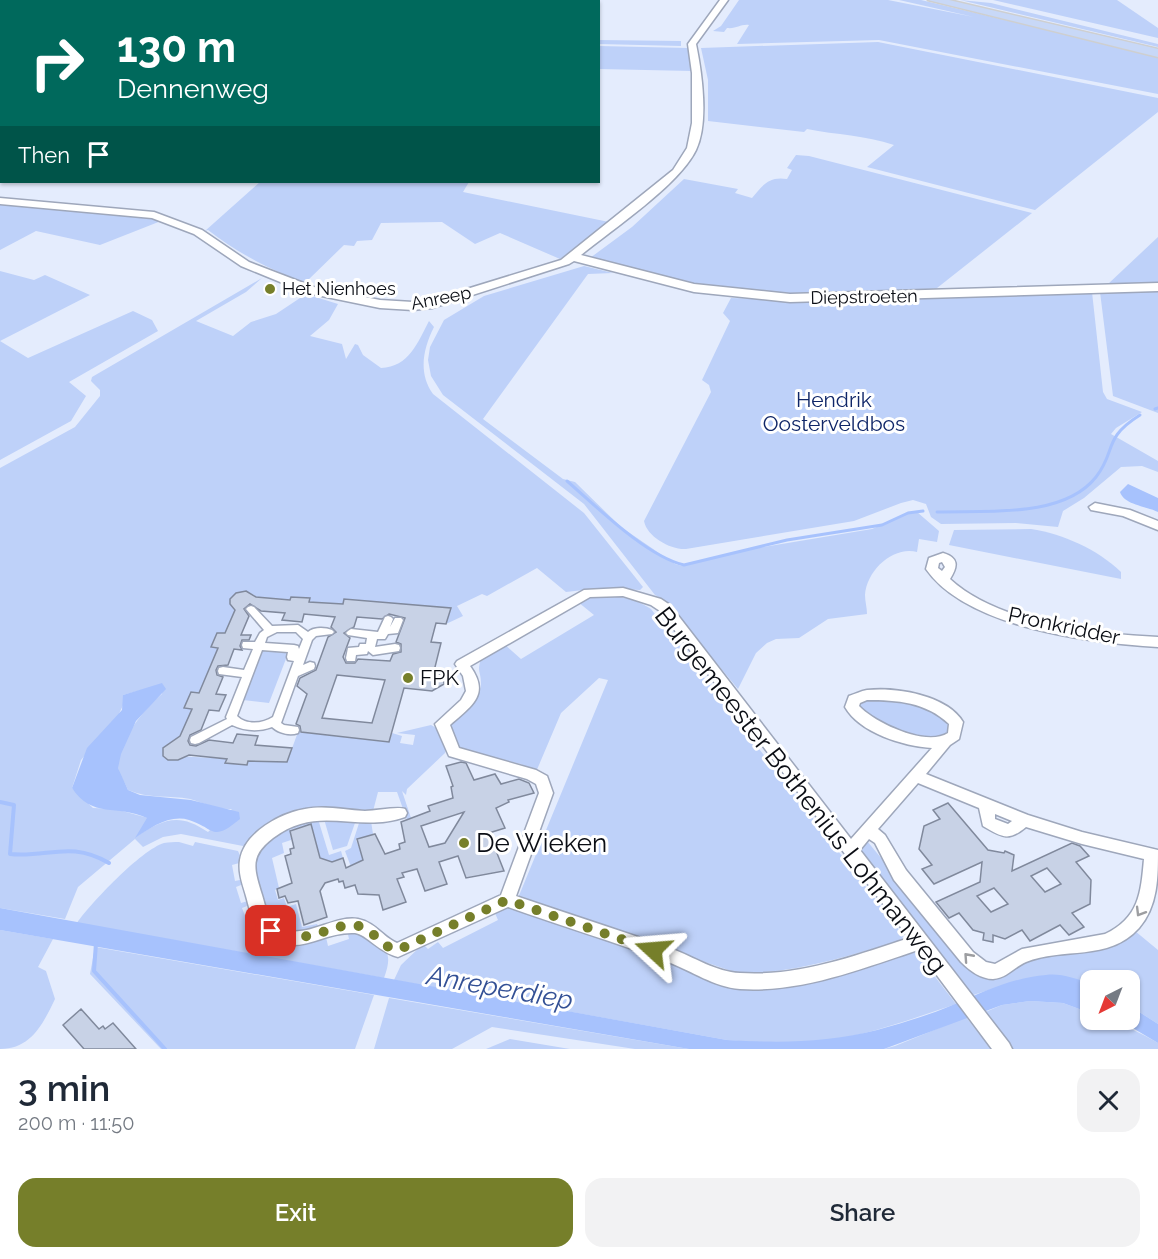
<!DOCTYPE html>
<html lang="en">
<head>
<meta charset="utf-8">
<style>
	:root { --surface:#fff; --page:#f2f2f3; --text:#1f2937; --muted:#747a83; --accent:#767f2a }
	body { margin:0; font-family:Raleway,sans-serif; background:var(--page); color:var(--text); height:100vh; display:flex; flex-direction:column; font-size:22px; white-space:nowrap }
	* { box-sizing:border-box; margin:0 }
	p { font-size:20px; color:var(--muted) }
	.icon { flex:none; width:33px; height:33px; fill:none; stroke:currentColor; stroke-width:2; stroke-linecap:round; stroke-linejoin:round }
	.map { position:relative; height:1049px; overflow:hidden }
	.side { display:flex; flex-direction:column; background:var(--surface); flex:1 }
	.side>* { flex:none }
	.banner { position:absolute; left:0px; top:0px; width:600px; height:183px; box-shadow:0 2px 4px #0004; background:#00695c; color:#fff; overflow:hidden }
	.needle { width:39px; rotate:222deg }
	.fabs { position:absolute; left:1080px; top:970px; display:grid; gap:12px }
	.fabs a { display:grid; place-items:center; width:60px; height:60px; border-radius:12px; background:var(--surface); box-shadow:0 2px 4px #0004; font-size:30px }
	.pin { position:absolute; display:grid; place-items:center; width:51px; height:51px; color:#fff; margin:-26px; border-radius:12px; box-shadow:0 3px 9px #0006 }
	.me { position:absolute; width:66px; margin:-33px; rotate:289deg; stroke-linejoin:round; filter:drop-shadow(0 0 4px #0008) }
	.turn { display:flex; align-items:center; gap:21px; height:126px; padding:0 18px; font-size:27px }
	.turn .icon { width:78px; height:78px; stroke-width:2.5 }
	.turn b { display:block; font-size:42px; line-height:51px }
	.then { display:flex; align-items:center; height:57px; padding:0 18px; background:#0003; gap:12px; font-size:22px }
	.round { display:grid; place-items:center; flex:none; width:63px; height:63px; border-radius:18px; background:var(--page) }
	.overview { display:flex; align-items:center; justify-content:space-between; height:102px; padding:0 18px }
	h1 { font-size:36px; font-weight:600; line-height:45px }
	.button { display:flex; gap:12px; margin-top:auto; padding:12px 18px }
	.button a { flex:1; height:69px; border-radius:18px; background:var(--accent); color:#fff; font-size:24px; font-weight:600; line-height:69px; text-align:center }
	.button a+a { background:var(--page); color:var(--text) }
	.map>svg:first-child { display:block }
	.green { fill:#bed1f9; fill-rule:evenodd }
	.water { fill:#a7c2fd }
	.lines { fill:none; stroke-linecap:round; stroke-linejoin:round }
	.stream-far1 { stroke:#a7c2fd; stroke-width:3 }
	.stream { stroke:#a7c2fd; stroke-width:4 }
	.building { fill:#c8d2e6; stroke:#80899c; stroke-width:1.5; fill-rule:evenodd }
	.pedestrian-casing { stroke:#9ea7bb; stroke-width:3 }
	.minor-casing { stroke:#9ea7bb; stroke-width:3 }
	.tertiary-casing { stroke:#9ea7bb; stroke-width:3 }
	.trunk-casing { stroke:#cecfd0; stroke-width:3 }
	.pedestrian { fill:#fff; fill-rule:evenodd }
	.minor { fill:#fff; fill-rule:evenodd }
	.tertiary { fill:#fff; fill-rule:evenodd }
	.trunk { fill:#c8d8f7; fill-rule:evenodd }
	.oneway { stroke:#9d9ea1 }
	.route { stroke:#767f2a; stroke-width:10; stroke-dasharray:0 18 }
	.poi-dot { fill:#767f2a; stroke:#fff; stroke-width:2 }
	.labels { text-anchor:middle; stroke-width:6; stroke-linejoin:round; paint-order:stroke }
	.far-poi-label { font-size:18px; fill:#0a0d14; stroke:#fff; text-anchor:start }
	.far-street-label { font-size:18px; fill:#0a0d14; stroke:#fff }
	.park-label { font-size:21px; fill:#0f2668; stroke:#fff }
	.street-label { font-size:21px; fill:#0a0d14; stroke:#fff }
	.poi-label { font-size:21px; fill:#0a0d14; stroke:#fff; text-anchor:start }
	.near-street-label { font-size:26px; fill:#0a0d14; stroke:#fff }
	.near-poi-label { font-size:26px; fill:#0a0d14; stroke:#fff; text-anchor:start }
	.near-water-label { font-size:27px; font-style:italic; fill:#335095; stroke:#fff }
</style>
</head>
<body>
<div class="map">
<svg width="1158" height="1049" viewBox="0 0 1158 1049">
	<rect width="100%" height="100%" fill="#e4ecfd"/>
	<g class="green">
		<path d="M0 0H468L2 2 1 49Z"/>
		<path d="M739 0H888L974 17 899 0H921L1158 56V94L879 40 737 44 749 25C740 24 737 29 727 28L724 32 713 31 721 26Z"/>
		<path d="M960 0 991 3 1158 44V47Z"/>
		<path d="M993 0H1117L1158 28V38Z"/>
		<path d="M599 40 681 41V46L599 44Z"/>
		<path d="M878 42 1158 98V112L1035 210 867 167 894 145C865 135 837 135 807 129L804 132 708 121V80L701 48Z"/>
		<path d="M599 46 688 48 692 71 599 69Z"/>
		<path d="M796 155 809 156 1032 213 932 292 798 296 696 284 590 258 632 227 684 179 738 189 735 193 752 198C763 185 769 176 787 179L792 170 787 168Z"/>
		<path d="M260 182H469L463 192 609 222 560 259 500 233 475 244 442 222 381 223 372 240 357 241 354 246 344 245 305 283C269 269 239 254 208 230L205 231Z"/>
		<path d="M0 203 46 209 148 216 161 221 100 245 36 231 0 250Z"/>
		<path d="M1158 237V284L1107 285Z"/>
		<path d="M584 266 613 273 588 274 483 419 563 479 575 482 621 527 675 564 682 566 740 551 872 529 907 514 917 512 939 531 937 542 919 539 917 552C893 546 867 570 865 595 865 601 867 608 867 614L828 619 799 638 776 639 767 643 756 653 738 689 664 600 655 595 584 504 443 395 431 376 428 360 430 347 444 320 484 296Z"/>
		<path d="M0 271 34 280 45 275 90 295 0 341 28 358 133 311 152 320 158 331 69 382 86 396 71 421 0 460Z"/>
		<path d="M262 278 246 292 196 321 233 336 251 322 276 314 306 294 338 304 329 320 310 336 342 344 346 359 355 344 358 345 363 355 381 368C409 367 418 342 429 321L434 327C423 349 418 373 433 394L584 513 643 587 640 590 601 588 566 592 537 568 487 596 482 594 457 606 463 616 446 624 444 613 243 601 175 756 287 762 298 732 389 742 392 733 402 736 400 743 413 745 415 735 397 733 431 725 438 729 447 746 445 753 407 789 406 795 402 791 411 818 407 820 397 792H378L372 815 307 812 243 846 181 834 163 837 143 847 135 839 78 887 65 919 0 908V468L75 427 100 396V390L91 381 92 377ZM163 684 162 694C145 708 116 743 118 768 119 775 125 783 128 790 149 799 169 795 190 799 204 803 217 810 232 809L208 832C180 813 165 818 137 836L148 818 115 809 93 808 72 788 81 760 117 718 124 703 123 695Z"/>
		<path d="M1158 290V413L1113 396 1100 292Z"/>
		<path d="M1092 292 1103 392 1107 399 1142 412 1116 428 1111 434 1158 461V472L1142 466 1121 467 1084 498 1063 511 1058 527 1016 523 941 524 931 517 926 504 913 500 901 503 854 521 686 549C671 550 647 537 644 521L711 392 709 385 702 380 730 321 723 313 731 298 834 301Z"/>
		<path d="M1031 529C1063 534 1097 549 1121 572V579L949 545 954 530Z"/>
		<path d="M591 596C613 596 632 596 651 609L903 935 902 940C848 956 794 974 737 973L518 898 608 680 599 678 561 713 536 772 521 764 461 750 446 722C458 713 480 702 481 684 481 670 476 673 482 656L504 644 521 659 594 615 578 602Z"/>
		<path d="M264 649 289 651 269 703 243 700 259 650Z"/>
		<path d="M864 699C901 700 915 702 948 720L947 734C925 750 877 722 857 709L859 701Z"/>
		<path d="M318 819 329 855 341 851 343 858 331 862 320 858 311 824 290 830 291 840 282 843 284 853 272 858 279 888 275 890 278 900 284 898 287 907 296 904 302 927 317 924 320 931C288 936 273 936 262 903 256 885 254 871 255 853L285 827Z"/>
		<path d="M324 819 356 820 347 846 333 850Z"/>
		<path d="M360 820 371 821 373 834 356 840 365 863 351 867 345 851 351 848Z"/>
		<path d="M867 841 974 970 1135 931 1158 950V1024L1130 1006V981H1090V983C1046 970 1012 983 970 996L861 852Z"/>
		<path d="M179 842 193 846 195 842 238 851 243 862 232 865 235 881 245 879 246 883 236 887 241 903 251 900 252 904 242 908 252 934 262 928 326 937 328 946 349 939 347 930 352 929C378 944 397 944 384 978L77 923C91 903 141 850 164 843 169 842 174 842 179 842Z"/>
		<path d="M518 907 668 961 710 979 865 967 916 952 956 1004C905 1021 854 1041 800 1043 776 1044 751 1042 727 1040L394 980 401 965 423 944 428 949 438 942 443 948 498 920 494 911Z"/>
		<path d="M0 930 53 939 38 967 46 971 55 999C43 1024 31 1049 0 1049Z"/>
		<path d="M95 947 374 995 355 1049H161L90 974Z"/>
		<path d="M389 998 689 1049H635L492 1027 452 1049H374Z"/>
		<path d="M1030 1001 1063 1003 1090 1013V1020C1117 1020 1135 1030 1158 1043V1049H1011L983 1013 1002 1005Z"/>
		<path d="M966 1017 991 1049H884L895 1046Z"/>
		<path d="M510 1039 570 1049H486Z"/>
	</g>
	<g class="water">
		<path d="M1128 484 1158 498V512C1146 506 1124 505 1120 492Z"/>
		<path d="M162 683 166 689 136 721 121 754 118 768 128 790 140 795 191 800 239 812 240 819C211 843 215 828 189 820 170 814 150 828 135 838L147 818C117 804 92 819 72 788L87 748 122 710 123 695Z"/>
		<path d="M0 908 727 1040C779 1043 826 1043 877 1030 902 1023 930 1015 955 1004 983 992 1015 977 1046 975 1061 973 1076 979 1090 983V1013L1063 1003 1030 1001 1002 1005 884 1049H689L0 930Z"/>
		<path d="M1130 1006 1158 1024V1043L1131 1027 1111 1020H1130Z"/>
	</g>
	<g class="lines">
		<g class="stream-far1">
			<path d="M1155 409 1158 408"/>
			<path d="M567 481C597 507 646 556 684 565L787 540 882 525 908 513 923 511"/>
			<path d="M937 512C984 510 1063 519 1096 477 1117 450 1102 439 1140 415"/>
		</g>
		<g class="stream">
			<path d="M0 802 14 805 10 854C48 858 70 840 109 863"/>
			<path d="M96 943 94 971 165 1049"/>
		</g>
	</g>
	<g class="building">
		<path d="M246 591 256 597 290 600 291 597 310 598 309 602 343 604 344 599 451 608 446 624 436 623 431 642 441 643 434 671 443 676 444 684 432 691 404 688 389 742 301 732 300 726 296 724 307 694 297 686 300 678 316 670 328 637 336 632 331 627 335 617 304 614 302 622 282 620 285 613 261 611 250 604 244 609 249 616 241 635H251L249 640H242L240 646 242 650 234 649 228 665 218 666 216 670 217 675 223 677 216 694 226 695 219 711 209 710 201 730 190 735 188 741 190 745 196 746 209 740 233 743 237 734 258 736 255 745 292 748 287 762 248 761 247 765 225 763 227 759 189 755 178 760H168L163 756V748L180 736 192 709 184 708 191 692 199 693 218 648 211 647 217 633H225L235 610 230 604V599L236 593ZM389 614 405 618 396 642 401 644V652L393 654 390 661 358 659 355 663H346L343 657 350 638 344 633 354 627 357 617 382 619ZM337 675 385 680 372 723 322 718Z"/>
		<path d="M461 762 466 763 474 780 495 774 501 784 519 779 529 783 534 793 508 800 509 802 496 808 505 828 489 833 504 871 466 878 458 856 439 862 447 884 425 891 417 869 402 873 404 877 397 879 406 902 383 910 379 895 358 894 355 885 345 888 343 881 339 882 338 879 325 883 320 891 327 917 304 925 298 901 288 903 285 896 279 898 277 889 292 883 285 856 291 854 290 849 294 848 290 831 311 824 320 858 332 862 343 858 346 868 363 860 357 839 375 834 385 854 400 849 399 844 405 842 401 822 430 811 428 806 453 798 451 787 453 786 446 766ZM464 812 445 843 429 847 421 826Z"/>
		<path d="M948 803 988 850 1004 853 1005 851 1014 855 1012 871 1072 843 1080 846 1089 856 1076 862 1091 880 1090 904 1072 913 1084 927 1069 935 1060 925 1030 941 1022 930 1005 939 993 935V942L983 940 984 933 973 930 959 913 949 918 936 902 980 882 982 862 934 884 922 869 932 865 919 849 924 826 940 819 933 810ZM1047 868 1061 884 1045 892 1031 876ZM994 888 1008 904 991 912 977 896Z"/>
		<path d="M81 1009 99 1029 103 1026 105 1029 113 1023 136 1049H84L63 1025Z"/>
	</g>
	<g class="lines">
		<g class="pedestrian-casing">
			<g id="pedestrian">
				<path d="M251 606 254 607 272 626 298 625 308 632C313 627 325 627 332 630L334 632 332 634 316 636 312 640 303 665 310 662 314 663 315 666 314 669 298 676 281 723 284 725 298 727 299 730 298 733C289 736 279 733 272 727 258 732 245 731 232 725L199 743 195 744 191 743 190 740 191 737 227 719 226 717 242 677 219 674 218 671 219 668 223 667 244 670 253 649 243 648 242 645 243 642H255L260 633 264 630 246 609 248 607ZM277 632H296L303 639 299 649 298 646 294 645 265 643 267 637ZM262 650 288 652 287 657 288 660 294 661 273 717C262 724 246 725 237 716Z"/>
				<path d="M388 616 391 617 393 619 390 627 395 618H401L403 620 398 633 388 634 385 639H377L375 647 395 644 399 645 400 648 399 651 373 655 368 651 367 654 356 655 355 661H347L346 658 348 648 359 647 360 644H366L367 638 348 635 346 633 348 631 351 629 378 632 385 617Z"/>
			</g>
		</g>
		<g class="minor-casing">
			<g id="minor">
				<path d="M1095 503 1130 510 1158 521V530L1123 516 1091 510 1089 507Z"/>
				<path d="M943 553C959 558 958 566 950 579 999 624 1095 634 1158 637V647C1091 643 967 628 926 569L929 558ZM942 562 945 567 942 571 938 568 939 563Z"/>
				<path d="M623 588 661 599 670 605 851 839 932 748C903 746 860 733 845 707L849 696C855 694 861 691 867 690 896 687 947 695 963 722L959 739 950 745 926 774 1028 815 1082 832 1158 850C1158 877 1158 906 1139 928 1109 962 1062 947 1026 962 1014 967 1007 978 993 979 981 979 970 971 961 962L894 880 875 843 869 839 860 850 1009 1043 1012 1049H992L918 950C861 969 801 993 740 989 714 987 692 971 668 962 615 942 561 926 508 907L398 957C380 953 366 934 355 933 322 931 300 958 266 937 253 929 250 910 246 896 243 885 238 873 240 860 244 833 280 813 305 809 325 805 345 810 365 811 376 811 397 806 405 809L407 813 405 817C356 834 319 803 273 838 249 856 254 869 262 895 266 908 268 923 282 929 307 939 333 915 358 919 375 922 383 937 397 943L501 895 539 793 536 784 527 779 449 756 435 724 461 700 466 691 463 676 455 664 457 661 584 590ZM623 596 651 605 660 611 909 938C854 956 798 977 740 973 716 972 694 957 672 949 620 930 568 914 516 896L553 793 547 776 536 770 459 748 450 725C471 706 491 695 470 666L590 597ZM867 700C897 700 926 702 949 724L948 733C926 747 875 723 859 706L860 703ZM918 783 979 808 983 826C1002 837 1008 842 1026 827L1082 844 1144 859C1141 893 1139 918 1105 934L1022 949 995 964 986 962 973 952 906 870 885 835 878 829ZM995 814 1012 821 1008 824 995 819Z"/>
			</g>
		</g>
		<g class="tertiary-casing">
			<path id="tertiary" d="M720 0H728L696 44C702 73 709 123 696 150 679 185 613 229 581 255L694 284 790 294 1158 283V291L790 302 694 292 574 261 569 264 432 308 413 310 380 308 307 293 241 266 194 234 152 218 0 204V198L154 212 202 230 249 262 314 287 380 300 413 302 431 300 561 260 673 170 687 148 692 123V73L688 44Z"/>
		</g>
		<g class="trunk-casing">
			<path id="trunk" d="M928 0H949L1158 49V57Z"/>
		</g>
		<use href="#pedestrian" class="pedestrian"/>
		<use href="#minor" class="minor"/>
		<use href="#tertiary" class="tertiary"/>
		<use href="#trunk" class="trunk"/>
	</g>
	<defs><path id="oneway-chevron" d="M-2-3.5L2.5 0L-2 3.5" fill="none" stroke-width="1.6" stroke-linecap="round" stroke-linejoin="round" transform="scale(1.5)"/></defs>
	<g class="oneway">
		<use href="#oneway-chevron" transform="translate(1140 912) rotate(121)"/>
		<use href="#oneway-chevron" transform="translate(968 957) rotate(-132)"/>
	</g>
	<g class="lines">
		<path class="route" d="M271 931C310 949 332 920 359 926 374 930 383 949 398 950L507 900 653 950"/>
	</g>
	<g class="poi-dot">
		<circle cx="270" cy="289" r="6"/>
		<circle cx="408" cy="678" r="6"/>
		<circle cx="464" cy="843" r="6"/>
	</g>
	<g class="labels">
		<g class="far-poi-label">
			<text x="282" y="295">Het Nienhoes</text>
		</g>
		<g class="far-street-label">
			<text transform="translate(864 297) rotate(-1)" y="6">Diepstroeten</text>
			<text transform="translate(441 298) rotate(-11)" y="6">Anreep</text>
		</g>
		<g class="park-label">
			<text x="834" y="407">Hendrik<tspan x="834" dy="24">Oosterveldbos</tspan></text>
		</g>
		<g class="street-label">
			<text transform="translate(1064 626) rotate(12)" y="7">Pronkridder</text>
		</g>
		<g class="poi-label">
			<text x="420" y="685">FPK</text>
		</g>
		<g class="near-street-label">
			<text transform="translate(801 790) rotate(52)" y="9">Burgemeester Bothenius Lohmanweg</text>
		</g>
		<g class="near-poi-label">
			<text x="476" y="852">De Wieken</text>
		</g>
		<g class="near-water-label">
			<text transform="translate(500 988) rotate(10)" y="9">Anreperdiep</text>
		</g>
	</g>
</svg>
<div class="fabs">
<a><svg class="needle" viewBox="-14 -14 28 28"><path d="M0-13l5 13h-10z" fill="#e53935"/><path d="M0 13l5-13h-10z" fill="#747a83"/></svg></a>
</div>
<div class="pin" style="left:271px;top:931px;background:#d93025"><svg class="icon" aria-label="arrive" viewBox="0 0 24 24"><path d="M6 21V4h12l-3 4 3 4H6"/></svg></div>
<svg class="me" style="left:653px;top:950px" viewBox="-20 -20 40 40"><path d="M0-17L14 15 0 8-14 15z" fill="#767f2a" stroke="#fff" stroke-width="4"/></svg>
<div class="banner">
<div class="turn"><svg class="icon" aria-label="right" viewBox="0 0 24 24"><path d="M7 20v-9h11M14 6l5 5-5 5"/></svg><div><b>130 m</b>Dennenweg</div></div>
<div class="then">Then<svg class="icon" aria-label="arrive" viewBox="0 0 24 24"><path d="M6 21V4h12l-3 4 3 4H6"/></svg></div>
</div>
</div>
<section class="side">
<div class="overview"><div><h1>3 min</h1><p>200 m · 11:50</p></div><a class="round"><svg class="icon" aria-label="close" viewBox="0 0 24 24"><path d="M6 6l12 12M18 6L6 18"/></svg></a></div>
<div class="button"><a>Exit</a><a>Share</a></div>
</section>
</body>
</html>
